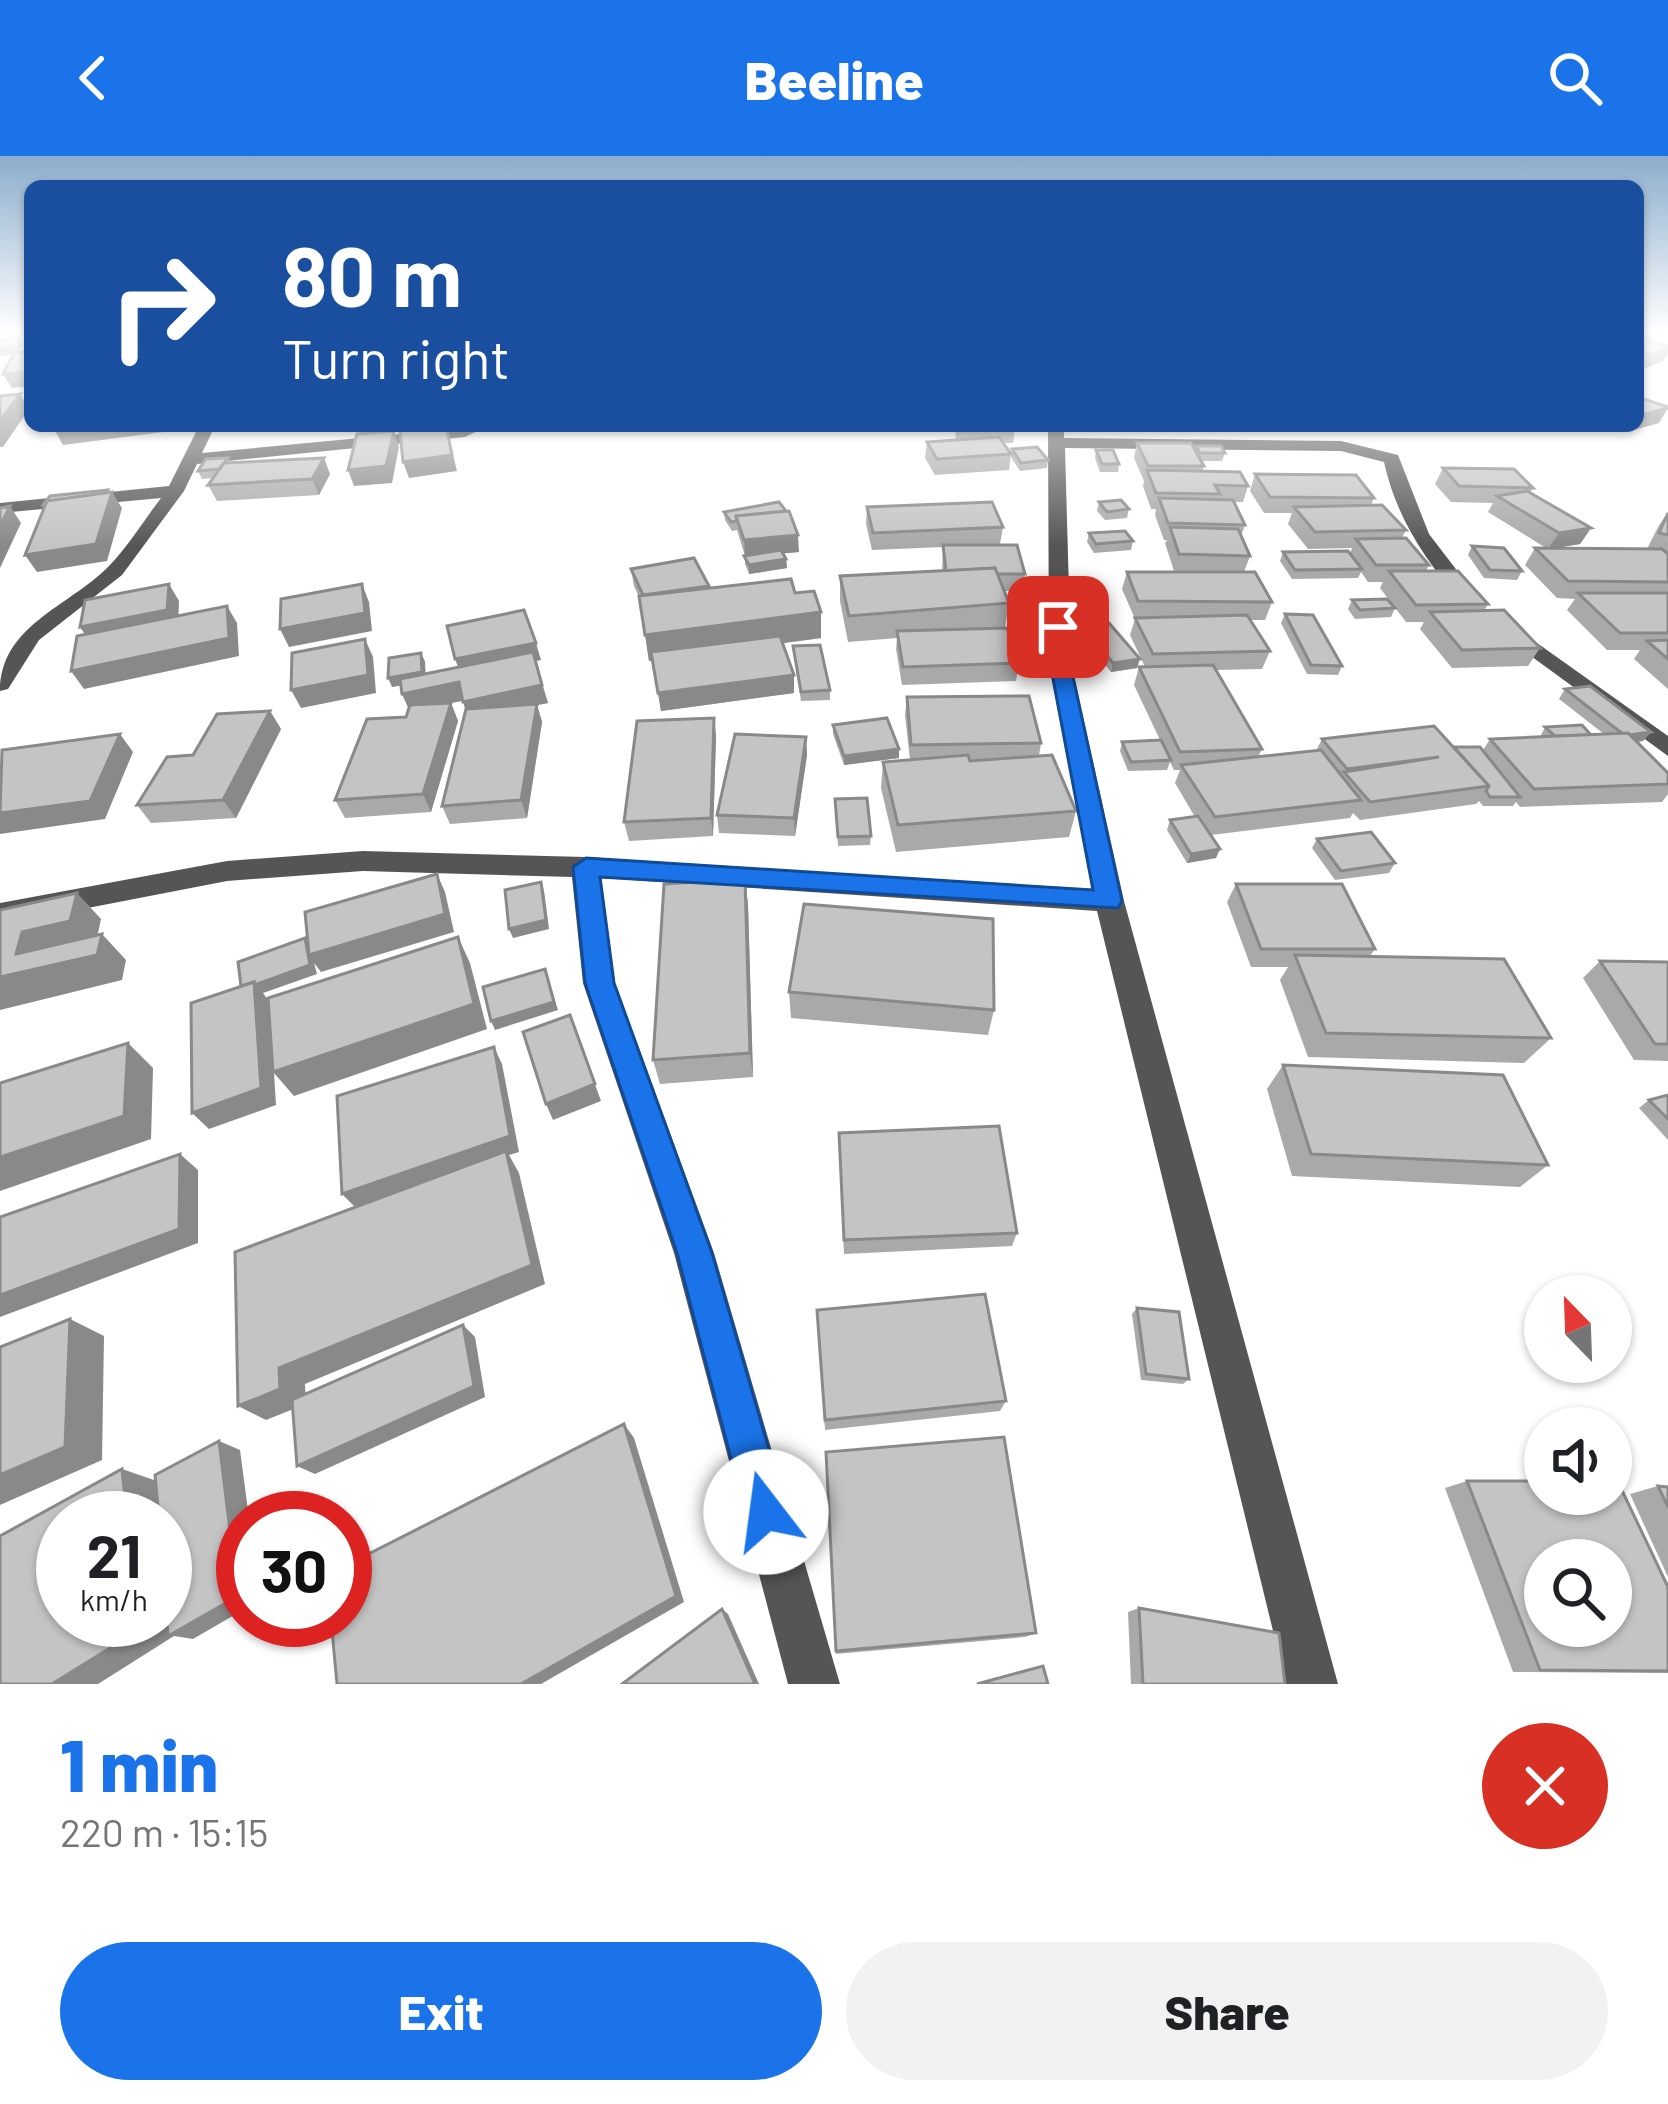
<!DOCTYPE html>
<html lang="en">
<head>
<meta charset="utf-8">
<style>
	:root { --surface:#fff; --page:#f2f2f2; --text:#202124; --muted:#757577; --accent:#1a73e8 }
	body { margin:0; font-family:Barlow,sans-serif; background:var(--page); color:var(--text); height:100vh; display:flex; flex-direction:column; font-size:45px; white-space:nowrap }
	* { box-sizing:border-box; margin:0 }
	p { font-size:39px; color:var(--muted) }
	.icon { flex:none; width:66px; height:66px; fill:none; stroke:currentColor; stroke-width:2; stroke-linecap:round; stroke-linejoin:round }
	.map { position:relative; height:1528px; overflow:hidden }
	.sheet { display:flex; flex-direction:column; background:var(--surface); flex:1 }
	.sheet>* { flex:none }
	.guide { position:absolute; left:24px; top:24px; width:1620px; height:252px; border-radius:18px; box-shadow:0 3px 9px #0004; background:#1a4fa0; color:#fff; overflow:hidden }
	.needle { width:78px; rotate:337deg }
	.controls { position:absolute; left:1524px; top:1119px; display:grid; gap:24px }
	.controls a { display:grid; place-items:center; width:108px; height:108px; border-radius:50%; background:var(--surface); box-shadow:0 3px 9px #0004; font-size:60px }
	.speed { position:absolute; left:36px; top:1335px; display:flex; gap:24px; font-size:60px; font-weight:700; text-align:center }
	.speed>* { display:grid; place-content:center; width:156px; height:156px; border-radius:50%; background:var(--surface); box-shadow:0 3px 9px #0004; line-height:1 }
	.speed small { font-size:30px; font-weight:400 }
	.speed .limit { border:18px solid #d22; background:#fff; color:#111 }
	.pin { position:absolute; display:grid; place-items:center; width:102px; height:102px; color:#fff; margin:-51px; border-radius:24px; box-shadow:0 6px 18px #0006 }
	.me { position:absolute; width:132px; margin:-66px; rotate:345deg; stroke-linejoin:round; filter:drop-shadow(0 0 9px #0008) }
	.turn { display:flex; align-items:center; gap:42px; height:252px; padding:0 60px; font-size:54px }
	.turn .icon { width:156px; height:156px; stroke-width:2.5 }
	.turn b { display:block; font-size:84px; line-height:102px }
	.round { display:grid; place-items:center; flex:none; width:126px; height:126px; border-radius:63px; background:var(--page) }
	.summary { display:flex; align-items:center; justify-content:space-between; height:204px; padding:0 60px }
	h1 { font-size:72px; font-weight:800; line-height:90px; color:var(--accent) }
	.cta { display:flex; gap:24px; margin-top:auto; padding:24px 60px }
	.cta a { flex:1; height:138px; border-radius:72px; background:var(--accent); color:#fff; font-size:48px; font-weight:800; line-height:138px; text-align:center }
	.cta a+a { background:var(--page); color:var(--text) }
	header { display:flex; justify-content:space-between; align-items:center; height:156px; padding:0 60px; background:var(--accent); color:#fff; font-size:54px; font-weight:800 }
	.map>svg:first-child { display:block }
	.lines { fill:none; stroke-linecap:round; stroke-linejoin:round }
	.minor { fill:#555; fill-rule:evenodd }
	.wall { fill:#a9a9a9 }
	.shaded-wall { fill:#898989 }
	.building { fill:#c4c4c4; stroke:#898989; stroke-width:3; fill-rule:evenodd }
	.route { fill:#1a73e8; stroke:#114b97; stroke-width:3 }
</style>
</head>
<body>
<header><svg class="icon" aria-label="back" viewBox="0 0 24 24"><path d="M15 5l-7 7 7 7"/></svg>Beeline<svg class="icon" aria-label="search" viewBox="0 0 24 24"><circle cx="10" cy="10" r="6"/><path d="M15 15l6 6"/></svg></header>
<div class="map">
<svg width="1668" height="1528" viewBox="0 0 1668 1528">
	<rect width="100%" height="100%" fill="#fff"/>
	<g class="lines">
		<g class="minor">
			<path d="M199 270H215L202 297 488 270 465 281 197 308 184 335 122 419 39 484 8 533 0 535C0 470 68 451 108 411 128 391 144 364 161 342L0 357V347L169 330Z"/>
			<path d="M1048 270H1064V282L1341 285 1398 299 1429 378 1478 442 1461 446C1425 404 1396 361 1384 306L1341 295 1065 292 1071 507 1124 745 1338 1528H1286L1097 755 601 722 615 827 714 1097 840 1528H788L674 1097 583 827 572 721 363 715 227 725 0 769V747L227 705 363 695 585 701 1092 733 1049 507Z"/>
			<path d="M1506 465 1668 580V600L1498 476 1495 471Z"/>
		</g>
	</g>
	<g class="wall">
		<path d="M1638 177H1668L1648 184 1668 190V197L1663 205 1643 213 1638 212Z"/>
		<path d="M1659 267 1626 276 1610 270H1638Z"/>
		<path d="M955 270H1015L1013 287H1003L1011 298 1009 314 935 319 925 302 927 286 956 284Z"/>
		<path d="M1137 287 1195 294 1196 290 1225 297 1222 305H1201L1204 310 1202 315 1248 330 1243 346H1233L1245 369 1241 380 1250 400 1244 416 1272 446 1265 464H1250L1270 495 1262 513 1216 514 1262 593 1258 601 1316 595 1322 583 1483 594 1490 583 1540 581 1545 571 1591 579 1604 578 1559 543 1565 533 1651 576 1643 585 1636 586 1668 617V638L1662 646 1520 651 1516 646 1513 650H1483L1479 645 1476 648 1360 664 1353 657 1350 662 1211 679 1216 702 1187 707 1167 674 1170 664 1195 661 1175 627 1180 614H1174L1170 606 1167 614 1128 615 1120 595 1122 586 1160 584 1134 529 1139 511H1145L1130 479 1135 463 1122 433 1127 416H1210L1174 415 1165 387 1167 384H1164L1155 359 1156 353H1151L1143 330 1144 325 1134 302Z"/>
		<path d="M1012 293 1048 304 1047 312 1020 315 1011 301Z"/>
		<path d="M1096 294 1119 308 1118 316H1100L1095 302Z"/>
		<path d="M231 307 330 318 319 339 217 345 208 329 213 322 202 323 198 315Z"/>
		<path d="M1443 312 1533 332 1530 337 1591 372 1580 388 1557 392 1647 393 1659 369 1668 356V533L1634 503 1640 494H1607L1567 454 1575 443 1557 442 1525 409 1535 392H1546L1488 356 1493 347 1451 346 1435 328Z"/>
		<path d="M1255 318 1374 342 1371 349 1406 374 1402 382 1429 409 1426 415 1488 448 1484 455 1540 492 1528 510 1452 512 1420 473 1424 466H1406L1380 432 1383 426H1368L1361 416 1358 422 1292 423 1280 405 1283 396 1350 398 1352 392 1308 393 1288 368 1292 357H1264L1250 335Z"/>
		<path d="M1099 346 1129 353 1127 362 1105 364 1097 355Z"/>
		<path d="M867 351 1003 371 1000 388 980 389 1025 418 1022 435H1004L1009 447 1005 472 1019 507 1016 525 902 529 896 493 897 482 848 486 840 445V420L942 415 943 391 872 394 866 368Z"/>
		<path d="M724 356 799 396 783 397 786 403 787 412 749 418 745 408V400L737 374 732 375 725 364Z"/>
		<path d="M1089 377 1133 385 1131 394 1094 397 1087 386Z"/>
		<path d="M1472 390 1522 415 1517 424 1484 422 1468 399Z"/>
		<path d="M631 413 709 432 795 437 821 482 783 487 794 537 661 555 653 505H649L640 443 634 430Z"/>
		<path d="M1352 444 1395 452 1391 461 1355 463 1348 453Z"/>
		<path d="M1285 458 1342 510 1338 519 1307 518 1281 467Z"/>
		<path d="M1084 471 1137 512 1111 516 1082 480Z"/>
		<path d="M793 490 830 534V544L801 545Z"/>
		<path d="M421 497 425 506V518L541 504 536 505 548 547 537 549 542 566 527 662 450 668 442 650 466 554 463 545 451 547 458 565 431 656 345 662 335 644 406 561 409 553 401 529 392 531Z"/>
		<path d="M907 541 1041 587 1039 600 1076 655 1069 681 896 696 881 632 883 606 910 604 905 559Z"/>
		<path d="M270 555 281 573 236 662 151 667 137 649 193 599Z"/>
		<path d="M714 562 716 580 713 680 629 685 624 666Z"/>
		<path d="M833 569 899 602 844 609 833 578Z"/>
		<path d="M806 581 807 599 795 680 719 677 717 659Z"/>
		<path d="M835 643 871 680 870 689 838 690Z"/>
		<path d="M1317 683 1395 707 1389 717 1335 724 1312 692Z"/>
		<path d="M745 723 748 749 753 921 660 928 653 904Z"/>
		<path d="M1236 728 1375 793 1370 800 1551 882 1524 907 1308 901 1280 824 1288 811H1251L1227 746Z"/>
		<path d="M1600 805 1668 806V905L1634 904 1583 822Z"/>
		<path d="M789 836 994 854 988 879 791 862Z"/>
		<path d="M1283 909 1548 1009 1520 1031 1292 1020 1267 933Z"/>
		<path d="M1668 939V984L1639 952 1649 944Z"/>
		<path d="M839 992 1017 1077 1012 1090 844 1098Z"/>
		<path d="M1137 1152 1189 1223 1183 1228 1141 1224 1132 1158Z"/>
		<path d="M817 1154 1006 1245 1000 1255 825 1274Z"/>
		<path d="M826 1296 1036 1477 1025 1481 836 1498Z"/>
		<path d="M1467 1325 1668 1431V1517L1513 1516 1445 1332Z"/>
		<path d="M1658 1330 1668 1331V1421L1630 1338Z"/>
		<path d="M1139 1452 1285 1528H1131L1128 1456Z"/>
	</g>
	<g class="shaded-wall">
		<path d="M1643 177H1668V178L1638 187Z"/>
		<path d="M18 182 22 189 17 198 0 200V192Z"/>
		<path d="M1668 192V197L1663 205 1643 213 1652 199Z"/>
		<path d="M30 215V230L12 232 3 218Z"/>
		<path d="M20 238 29 253 3 291H0V265Z"/>
		<path d="M1668 252 1659 267 1626 276 1630 270H1638V260Z"/>
		<path d="M80 270H173L171 275 63 289 54 273Z"/>
		<path d="M446 270 457 315 409 322 403 306Z"/>
		<path d="M394 275 399 291 392 327 354 330 348 314Z"/>
		<path d="M324 302 330 318 319 339 312 323Z"/>
		<path d="M108 334 111 339 112 336 122 352 107 405 37 416 25 399 49 358 43 349Z"/>
		<path d="M10 350 21 367 0 412V370Z"/>
		<path d="M1591 372 1580 388 1548 393 1559 377Z"/>
		<path d="M798 379 799 396 745 401 744 384Z"/>
		<path d="M786 403 787 412 749 418V409Z"/>
		<path d="M169 428 179 445 178 472 92 489 80 471Z"/>
		<path d="M362 428 369 446 372 475 289 491 280 473Z"/>
		<path d="M227 450 237 467 239 500 84 533 71 515Z"/>
		<path d="M821 456V482L649 505 645 479Z"/>
		<path d="M365 483 373 501 376 537 301 552 291 534Z"/>
		<path d="M536 487 541 504 462 521 455 503Z"/>
		<path d="M421 497 425 506 426 525 392 531 388 522Z"/>
		<path d="M1140 503 1137 512 1111 516 1113 507Z"/>
		<path d="M794 519V537L661 555 658 537Z"/>
		<path d="M459 526 466 544 451 547 458 565 431 656 423 638 410 556 402 538Z"/>
		<path d="M542 529 548 547 537 549 542 566 527 662 521 644 469 564 463 546Z"/>
		<path d="M270 555 281 573 236 662 223 644Z"/>
		<path d="M714 562 716 580 713 680 711 662Z"/>
		<path d="M1651 576 1643 585 1618 589 1625 580Z"/>
		<path d="M120 578 133 596 105 663 0 678V657Z"/>
		<path d="M806 581 807 599 795 680 794 662Z"/>
		<path d="M899 593V602L844 609V600Z"/>
		<path d="M1220 693 1216 702 1187 707 1191 698Z"/>
		<path d="M437 718 445 736 454 776 321 816 314 807 317 818 263 837 268 844 458 781 470 807 487 873 294 940 274 917 276 949 209 973 192 957 242 833 305 782 311 791Z"/>
		<path d="M745 723 748 749 753 921 750 897Z"/>
		<path d="M541 726 544 735 549 773 513 782 509 773Z"/>
		<path d="M77 737 101 763 95 791 102 778 126 804 122 824 0 854V821L22 776Z"/>
		<path d="M545 813 558 854 495 874 491 865Z"/>
		<path d="M570 859 601 945 553 964 546 948Z"/>
		<path d="M128 887 153 912 151 983 0 1035V1001Z"/>
		<path d="M494 891 502 908 519 996 509 999 519 1017 545 1128 305 1228 306 1248 266 1264 238 1250 279 1212 356 1052 342 1038Z"/>
		<path d="M180 998 198 1014V1087L0 1161V1139Z"/>
		<path d="M70 1163 104 1180 102 1304 0 1349V1319Z"/>
		<path d="M463 1169 475 1181 485 1241 315 1318 297 1310Z"/>
		<path d="M624 1268 634 1282 684 1446 541 1528H521Z"/>
		<path d="M219 1285 240 1294 249 1362H243V1454L193 1483 174 1480 98 1528H52L138 1464H165V1388Z"/>
		<path d="M122 1313 157 1325 162 1362H127Z"/>
		<path d="M722 1453 728 1458 759 1528H755Z"/>
	</g>
	<g class="building">
		<path d="M18 182 13 191 0 192V184Z"/>
		<path d="M1638 182 1668 190V192L1652 199 1638 195Z"/>
		<path d="M30 195V215L3 218 14 197Z"/>
		<path d="M20 238 0 265V240Z"/>
		<path d="M1638 241 1668 251V252L1638 260Z"/>
		<path d="M439 270H446L452 299 403 306 400 275Z"/>
		<path d="M958 270H1015V272L958 271Z"/>
		<path d="M394 275 386 310 348 314 357 278Z"/>
		<path d="M999 281 1011 298 937 303 927 286Z"/>
		<path d="M1137 287H1191L1204 310H1148Z"/>
		<path d="M1196 290H1221L1225 297H1200Z"/>
		<path d="M1037 291 1048 304 1021 307 1012 293Z"/>
		<path d="M1096 294H1113L1119 308H1102Z"/>
		<path d="M228 302 219 313 198 315 206 303Z"/>
		<path d="M324 302 312 323 208 329 224 307Z"/>
		<path d="M1443 312 1514 313 1533 332 1459 330Z"/>
		<path d="M1147 314 1240 316 1248 330 1215 329 1220 338 1156 337Z"/>
		<path d="M1255 318 1356 319 1374 342 1270 341Z"/>
		<path d="M108 334 107 337 47 345 45 349H43L50 340Z"/>
		<path d="M1527 335 1591 372 1559 377 1497 340Z"/>
		<path d="M112 336 96 388 25 399 47 345Z"/>
		<path d="M1159 342 1233 344 1245 369 1168 367Z"/>
		<path d="M1121 344 1129 353 1107 356 1099 346Z"/>
		<path d="M779 346 786 355 736 360 737 365 731 366 724 356Z"/>
		<path d="M992 346 1003 371 873 377 867 351Z"/>
		<path d="M1382 349 1406 374 1315 376 1294 351Z"/>
		<path d="M10 350 0 370V352Z"/>
		<path d="M789 355 798 379 744 384 736 360Z"/>
		<path d="M1668 357V379L1659 377Z"/>
		<path d="M1170 371 1238 373 1250 400 1179 398Z"/>
		<path d="M1125 375 1133 385 1096 388 1089 377Z"/>
		<path d="M1406 382 1429 409H1376L1356 383Z"/>
		<path d="M943 389H1017L1025 418H997L995 412 946 415Z"/>
		<path d="M1472 390 1504 392 1522 415 1490 414Z"/>
		<path d="M1535 392 1662 393 1668 398V426L1568 425Z"/>
		<path d="M781 394 786 403 749 409 744 400Z"/>
		<path d="M1348 395 1362 413 1295 414 1283 396Z"/>
		<path d="M694 402 709 430 643 439 631 413Z"/>
		<path d="M995 412 1009 447 849 460 840 420Z"/>
		<path d="M1389 415H1458L1488 448 1416 449Z"/>
		<path d="M1127 416H1255L1272 446 1138 445Z"/>
		<path d="M791 423 795 437 814 435 821 456 645 479 639 440Z"/>
		<path d="M169 428 167 454 80 471 85 444Z"/>
		<path d="M362 428 365 457 280 473 281 443Z"/>
		<path d="M1578 437H1668V477H1620Z"/>
		<path d="M1387 443 1395 452 1360 454 1352 444Z"/>
		<path d="M227 450 229 482 71 515 77 480Z"/>
		<path d="M524 454 536 487 455 503 447 470Z"/>
		<path d="M1504 454 1540 492 1462 494 1430 456Z"/>
		<path d="M1285 458 1313 459 1342 510 1311 509Z"/>
		<path d="M1247 459 1270 495 1153 498 1135 462Z"/>
		<path d="M1109 467 1140 503 1113 507 1084 471Z"/>
		<path d="M1007 472 1019 507 903 511 897 475Z"/>
		<path d="M780 480 794 519 658 537 651 496Z"/>
		<path d="M365 483 368 519 291 534 292 497Z"/>
		<path d="M1668 484V503L1647 485Z"/>
		<path d="M820 489 830 534 801 536 793 490Z"/>
		<path d="M533 496 542 529 463 546 459 526 402 538 400 523Z"/>
		<path d="M421 497 422 516 388 522 389 502Z"/>
		<path d="M1213 509 1262 593 1180 596 1139 511Z"/>
		<path d="M1590 530 1651 576 1629 579 1623 578 1565 533Z"/>
		<path d="M1029 540 1041 587 911 589 907 541Z"/>
		<path d="M451 547 423 638 335 644 367 563 406 561 410 549Z"/>
		<path d="M537 548 521 644 442 650 466 553Z"/>
		<path d="M270 555 223 644 137 649 167 601 193 599 217 558Z"/>
		<path d="M714 562 711 662 624 666 637 565Z"/>
		<path d="M887 562 899 593 844 600 833 569Z"/>
		<path d="M1582 569 1591 579 1555 580 1545 571Z"/>
		<path d="M1434 570 1489 630 1370 646 1344 616 1439 601 1347 613 1322 583Z"/>
		<path d="M1628 577 1668 617V628L1534 633 1490 583Z"/>
		<path d="M120 578 90 645 0 657 2 594Z"/>
		<path d="M735 578 806 581 794 662 717 659Z"/>
		<path d="M1161 584 1171 604 1131 606 1122 586Z"/>
		<path d="M1454 591H1480L1520 641H1490L1486 635 1489 630Z"/>
		<path d="M1321 594 1361 644 1215 661 1181 609Z"/>
		<path d="M968 599 970 605 1052 599 1076 655 898 669 883 606Z"/>
		<path d="M867 642 871 680 838 681 835 643Z"/>
		<path d="M1198 660 1220 693 1191 698 1170 664Z"/>
		<path d="M1371 676 1395 707 1341 715 1317 683Z"/>
		<path d="M437 718 445 758 309 799 305 756Z"/>
		<path d="M745 723 750 897 653 904 664 728Z"/>
		<path d="M541 726 546 764 509 773 505 734Z"/>
		<path d="M1236 728H1342L1375 793H1261Z"/>
		<path d="M77 737 70 765 22 776 16 798 102 778 97 799 0 821V754Z"/>
		<path d="M804 748 993 763 994 854 789 836Z"/>
		<path d="M458 781 474 848 273 916 268 842Z"/>
		<path d="M305 782 310 809 254 829V826L241 830 238 806Z"/>
		<path d="M1295 799 1504 803 1551 882 1326 877Z"/>
		<path d="M1600 805 1668 806V888H1655Z"/>
		<path d="M545 813 554 846 491 865 483 831Z"/>
		<path d="M254 826 261 932 192 957 191 847Z"/>
		<path d="M570 859 595 928 546 948 523 876Z"/>
		<path d="M128 887 124 960 0 1001V927Z"/>
		<path d="M494 891 510 980 342 1038 337 940Z"/>
		<path d="M1283 909 1503 919 1548 1009 1311 998Z"/>
		<path d="M1668 939V963L1649 944Z"/>
		<path d="M999 970 1017 1077 844 1084 839 977Z"/>
		<path d="M506 995 532 1109 279 1212 280 1233 238 1250 235 1096Z"/>
		<path d="M180 998 179 1073 0 1139V1061Z"/>
		<path d="M985 1138 1006 1245 825 1264 817 1154Z"/>
		<path d="M1137 1152 1179 1156 1189 1223 1146 1218Z"/>
		<path d="M70 1163 65 1291 0 1319V1191Z"/>
		<path d="M463 1169 474 1230 297 1310 292 1244Z"/>
		<path d="M624 1268 676 1440 521 1528H337L331 1464H345V1410Z"/>
		<path d="M1004 1281 1036 1477 836 1495 826 1296Z"/>
		<path d="M219 1285 238 1440 168 1480 165 1440V1362H159L155 1319Z"/>
		<path d="M122 1313 127 1362H63V1464H138L139 1474 52 1528H0V1380Z"/>
		<path d="M1467 1325H1545V1338H1611V1326H1618L1668 1431V1515L1540 1514ZM1545 1404H1611V1470H1545Z"/>
		<path d="M1658 1330 1668 1331V1351Z"/>
		<path d="M1139 1452 1279 1477 1285 1528H1143Z"/>
		<path d="M722 1453 755 1528H622Z"/>
		<path d="M1043 1510 1048 1528H977Z"/>
	</g>
	<linearGradient id="sky" x2="0" y2="1"><stop stop-color="#8cadcc"/><stop offset="0.45" stop-color="#fff"/><stop offset="1" stop-color="#fff" stop-opacity="0"/></linearGradient>
	<rect width="1668" height="391" fill="url(#sky)"/>
	<path class="route" d="M1058 465 1068 471 1070 507 1122 745 1118 752 600 721 614 827 712 1097 787 1356 781 1371 766 1377 751 1371 745 1356 677 1097 585 827 573 711 586 702 1093 734 1050 507 1048 471Z"/>
</svg>
<div class="controls">
<a><svg class="needle" viewBox="-14 -14 28 28"><path d="M0-13l5 13h-10z" fill="#e53935"/><path d="M0 13l5-13h-10z" fill="#757577"/></svg></a>
<a><svg class="icon" aria-label="sound" viewBox="0 0 24 24"><path d="M4 9h4l5-4v14l-5-4H4zM17 9q2 3 0 6"/></svg></a>
<a><svg class="icon" aria-label="search" viewBox="0 0 24 24"><circle cx="10" cy="10" r="6"/><path d="M15 15l6 6"/></svg></a>
</div>
<div class="speed"><div>21<small>km/h</small></div><div class="limit">30</div></div>
<div class="pin" style="left:1058px;top:471px;background:#d93025"><svg class="icon" aria-label="arrive" viewBox="0 0 24 24"><path d="M6 21V4h12l-3 4 3 4H6"/></svg></div>
<svg class="me" style="left:766px;top:1356px" viewBox="-20 -20 40 40"><circle r="19" fill="#fff"/><path d="M0-13L10 11 0 6-10 11z" fill="#1a73e8"/></svg>
<div class="guide">
<div class="turn"><svg class="icon" aria-label="right" viewBox="0 0 24 24"><path d="M7 20v-9h11M14 6l5 5-5 5"/></svg><div><b>80 m</b>Turn right</div></div>
</div>
</div>
<section class="sheet">
<div class="summary"><div><h1>1 min</h1><p>220 m · 15:15</p></div><a class="round" style="background:#d93025;color:#fff"><svg class="icon" aria-label="close" viewBox="0 0 24 24"><path d="M6 6l12 12M18 6L6 18"/></svg></a></div>
<div class="cta"><a>Exit</a><a>Share</a></div>
</section>
</body>
</html>
